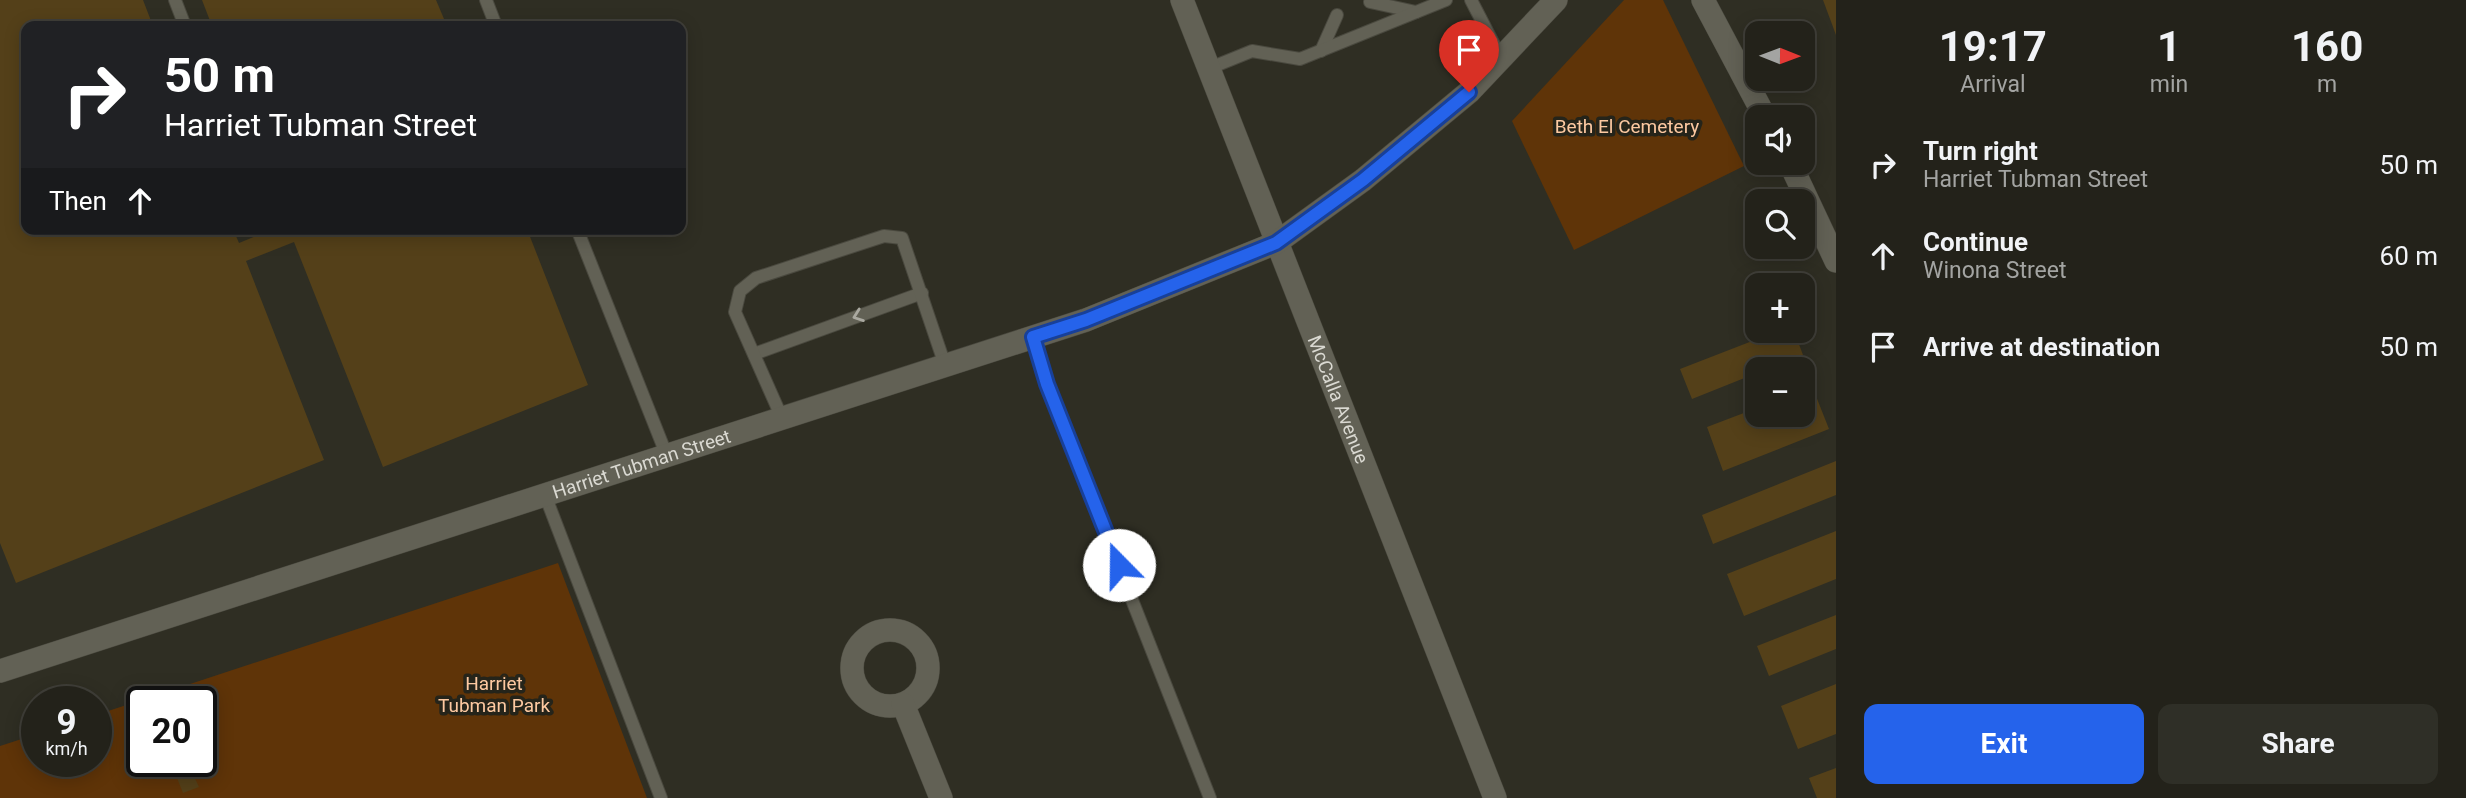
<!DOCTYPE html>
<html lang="en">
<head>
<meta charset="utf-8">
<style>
	:root { --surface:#23221a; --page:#2f2f27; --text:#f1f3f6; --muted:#a3a4a2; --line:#403f39; --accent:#2563eb }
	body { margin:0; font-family:Roboto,sans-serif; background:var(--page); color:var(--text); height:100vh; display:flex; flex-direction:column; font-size:26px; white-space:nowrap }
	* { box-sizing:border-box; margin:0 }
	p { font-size:23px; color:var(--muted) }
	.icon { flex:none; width:38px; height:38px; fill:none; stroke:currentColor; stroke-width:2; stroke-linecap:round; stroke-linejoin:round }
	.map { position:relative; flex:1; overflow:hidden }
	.panel { display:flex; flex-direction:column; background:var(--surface); width:630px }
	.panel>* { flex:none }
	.top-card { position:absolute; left:21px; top:21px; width:665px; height:214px; border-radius:14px; box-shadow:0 4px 18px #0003,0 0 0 2px var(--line); background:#202124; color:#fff; overflow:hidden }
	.needle { width:46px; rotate:91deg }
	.buttons { position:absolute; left:1745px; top:21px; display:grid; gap:14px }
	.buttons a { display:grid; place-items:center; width:70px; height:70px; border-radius:14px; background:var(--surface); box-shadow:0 4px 18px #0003,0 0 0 2px var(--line); font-size:35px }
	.speed { position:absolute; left:21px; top:686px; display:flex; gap:14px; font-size:35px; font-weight:700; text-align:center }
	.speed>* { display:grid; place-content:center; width:91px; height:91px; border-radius:50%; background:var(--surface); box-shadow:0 4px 18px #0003,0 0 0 2px var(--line); line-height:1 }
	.speed small { font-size:18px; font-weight:400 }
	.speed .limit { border:4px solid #111; border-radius:10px; background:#fff; color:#111 }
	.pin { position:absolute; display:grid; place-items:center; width:60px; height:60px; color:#fff; margin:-72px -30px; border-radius:50% 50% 50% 0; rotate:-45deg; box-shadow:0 0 7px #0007 }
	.pin .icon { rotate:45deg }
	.me { position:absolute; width:77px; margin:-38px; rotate:338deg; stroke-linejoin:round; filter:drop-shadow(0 0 5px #0008) }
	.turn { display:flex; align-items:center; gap:24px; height:147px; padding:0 28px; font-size:32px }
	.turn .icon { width:91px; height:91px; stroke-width:2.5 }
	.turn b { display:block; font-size:49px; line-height:60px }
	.then { display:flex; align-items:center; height:66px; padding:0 28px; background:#0003; gap:14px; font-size:26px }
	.eta { display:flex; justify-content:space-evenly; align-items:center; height:119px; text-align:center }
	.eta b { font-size:42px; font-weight:700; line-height:49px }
	.cta { display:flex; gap:14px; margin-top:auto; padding:14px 28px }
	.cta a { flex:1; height:80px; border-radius:14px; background:var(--accent); color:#fff; font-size:28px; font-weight:700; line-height:80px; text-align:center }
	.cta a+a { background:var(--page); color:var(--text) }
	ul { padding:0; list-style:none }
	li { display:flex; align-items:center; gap:21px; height:91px; padding:0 28px }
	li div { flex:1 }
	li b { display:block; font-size:26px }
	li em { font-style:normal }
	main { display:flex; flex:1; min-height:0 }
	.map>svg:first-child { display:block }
	.green { fill:#5f3408; fill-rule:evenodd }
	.building { fill:#544019 }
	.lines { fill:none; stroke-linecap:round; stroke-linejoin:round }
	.lane-casing { stroke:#4a493f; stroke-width:14 }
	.street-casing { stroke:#4a493f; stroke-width:24 }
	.lane { stroke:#626155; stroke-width:12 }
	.street { stroke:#626155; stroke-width:23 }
	.oneway { stroke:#aaa9a0 }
	.route-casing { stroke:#184099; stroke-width:18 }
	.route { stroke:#2563eb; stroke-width:12 }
	.labels { text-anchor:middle; stroke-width:7; stroke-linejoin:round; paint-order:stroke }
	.park-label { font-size:19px; fill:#fdc9a1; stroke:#25241a }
	.street-label { font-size:19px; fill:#dad9d2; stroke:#25241a }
</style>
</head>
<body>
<main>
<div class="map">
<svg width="1836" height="798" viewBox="0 0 1836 798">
	<rect width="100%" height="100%" fill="#2f2e23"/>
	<g class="green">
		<path d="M1624 0H1663L1744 166 1574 250 1512 121Z"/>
		<path d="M558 563 647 798H0V746L37 734V761H96V715ZM142 702H201V761H142Z"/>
	</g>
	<g class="building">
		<path d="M0 0H143L153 26H26V229H233L239 243 273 229H527L588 385 383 467 294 242 246 261 324 460 16 583 0 543Z"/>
		<path d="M202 0H436L447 26H212Z"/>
		<path d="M1823 0H1836V35Z"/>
		<path d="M1778 331H1794L1803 355 1768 369H1757V373L1692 399 1680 369Z"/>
		<path d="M1812 386 1829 429 1723 471 1707 427 1757 408V415H1802V390Z"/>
		<path d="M1836 461V495L1713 544 1702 515Z"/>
		<path d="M1836 531V579L1744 616 1727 574Z"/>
		<path d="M1836 615V649L1769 676 1757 646Z"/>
		<path d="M1836 684V734L1798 749 1781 706Z"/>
		<path d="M1836 768V798H1817L1809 778Z"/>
		<path d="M192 772 199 787 183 793 177 778Z"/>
	</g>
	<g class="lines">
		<g class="lane-casing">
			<g id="lane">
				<path d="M175 0 185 26"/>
				<path d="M486 0 496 26"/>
				<path d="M1471 0 1501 58"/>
				<path d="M1370 2 1416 12"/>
				<path d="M1321 51 1337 15"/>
				<path d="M1210 68 1252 51 1300 59 1446 0"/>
				<path d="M577 229 667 456"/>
				<path d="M1033 337 1047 384 1210 798"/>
				<path d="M754 354 922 293"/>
				<path d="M782 418 735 312 740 291 756 278 884 236 902 238 945 365"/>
				<path d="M545 495 661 798"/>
			</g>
		</g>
		<g class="street-casing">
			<g id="street">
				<path id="s1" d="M1182 0 1495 798"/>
				<path d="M1703 0 1765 117"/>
				<path d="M1790 163 1836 261"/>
				<circle cx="890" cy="668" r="38"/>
				<path id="s2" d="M0 671 1086 320 1276 243 1363 180 1469 92 1556 0"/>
				<path d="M903 704 941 798"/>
			</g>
		</g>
		<use href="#lane" class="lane"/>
		<use href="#street" class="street"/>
	</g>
	<defs><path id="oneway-chevron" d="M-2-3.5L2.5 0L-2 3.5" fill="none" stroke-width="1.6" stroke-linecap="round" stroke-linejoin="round" transform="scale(1.75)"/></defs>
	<use class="oneway" href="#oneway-chevron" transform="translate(858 316) rotate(160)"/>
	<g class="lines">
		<g class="route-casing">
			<path id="route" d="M1119 565 1047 384 1033 337 1086 320 1276 243 1363 180 1469 92"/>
		</g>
		<use href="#route" class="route"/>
	</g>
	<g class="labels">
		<g class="park-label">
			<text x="1627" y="133">Beth El Cemetery</text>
			<text x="494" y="690">Harriet<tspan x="494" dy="22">Tubman Park</tspan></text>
		</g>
		<g class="street-label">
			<text dy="7" stroke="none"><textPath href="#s1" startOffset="429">McCalla Avenue</textPath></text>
			<text dy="7" stroke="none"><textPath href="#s2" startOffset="674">Harriet Tubman Street</textPath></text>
		</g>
	</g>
</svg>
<div class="buttons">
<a><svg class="needle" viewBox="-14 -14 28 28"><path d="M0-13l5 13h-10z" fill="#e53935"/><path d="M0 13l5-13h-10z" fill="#a3a4a2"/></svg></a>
<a><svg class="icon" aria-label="sound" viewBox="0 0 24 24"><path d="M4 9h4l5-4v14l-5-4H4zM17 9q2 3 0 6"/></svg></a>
<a><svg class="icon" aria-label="search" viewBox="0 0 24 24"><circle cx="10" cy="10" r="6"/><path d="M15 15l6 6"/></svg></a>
<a>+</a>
<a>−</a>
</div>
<div class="speed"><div>9<small>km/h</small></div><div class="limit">20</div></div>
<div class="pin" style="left:1469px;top:92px;background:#d93025"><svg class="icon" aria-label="arrive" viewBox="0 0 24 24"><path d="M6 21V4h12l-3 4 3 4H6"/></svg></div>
<svg class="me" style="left:1119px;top:565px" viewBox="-20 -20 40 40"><circle r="19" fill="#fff"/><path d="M0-13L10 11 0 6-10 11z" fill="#2563eb"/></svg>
<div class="top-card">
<div class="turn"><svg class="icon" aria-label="right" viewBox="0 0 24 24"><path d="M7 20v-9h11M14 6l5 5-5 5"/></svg><div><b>50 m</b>Harriet Tubman Street</div></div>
<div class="then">Then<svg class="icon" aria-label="ahead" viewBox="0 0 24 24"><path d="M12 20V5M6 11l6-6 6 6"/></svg></div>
</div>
</div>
<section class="panel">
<div class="eta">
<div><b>19:17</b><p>Arrival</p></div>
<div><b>1</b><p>min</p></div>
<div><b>160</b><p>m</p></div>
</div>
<ul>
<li><svg class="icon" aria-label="right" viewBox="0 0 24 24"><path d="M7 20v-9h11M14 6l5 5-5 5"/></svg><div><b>Turn right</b><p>Harriet Tubman Street</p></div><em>50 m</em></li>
<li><svg class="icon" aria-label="ahead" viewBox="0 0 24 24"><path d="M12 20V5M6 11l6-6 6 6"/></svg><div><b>Continue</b><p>Winona Street</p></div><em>60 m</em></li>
<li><svg class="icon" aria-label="arrive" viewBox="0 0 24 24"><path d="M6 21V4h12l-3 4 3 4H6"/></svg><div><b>Arrive at destination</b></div><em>50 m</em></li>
</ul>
<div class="cta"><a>Exit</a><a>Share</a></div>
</section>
</main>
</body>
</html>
